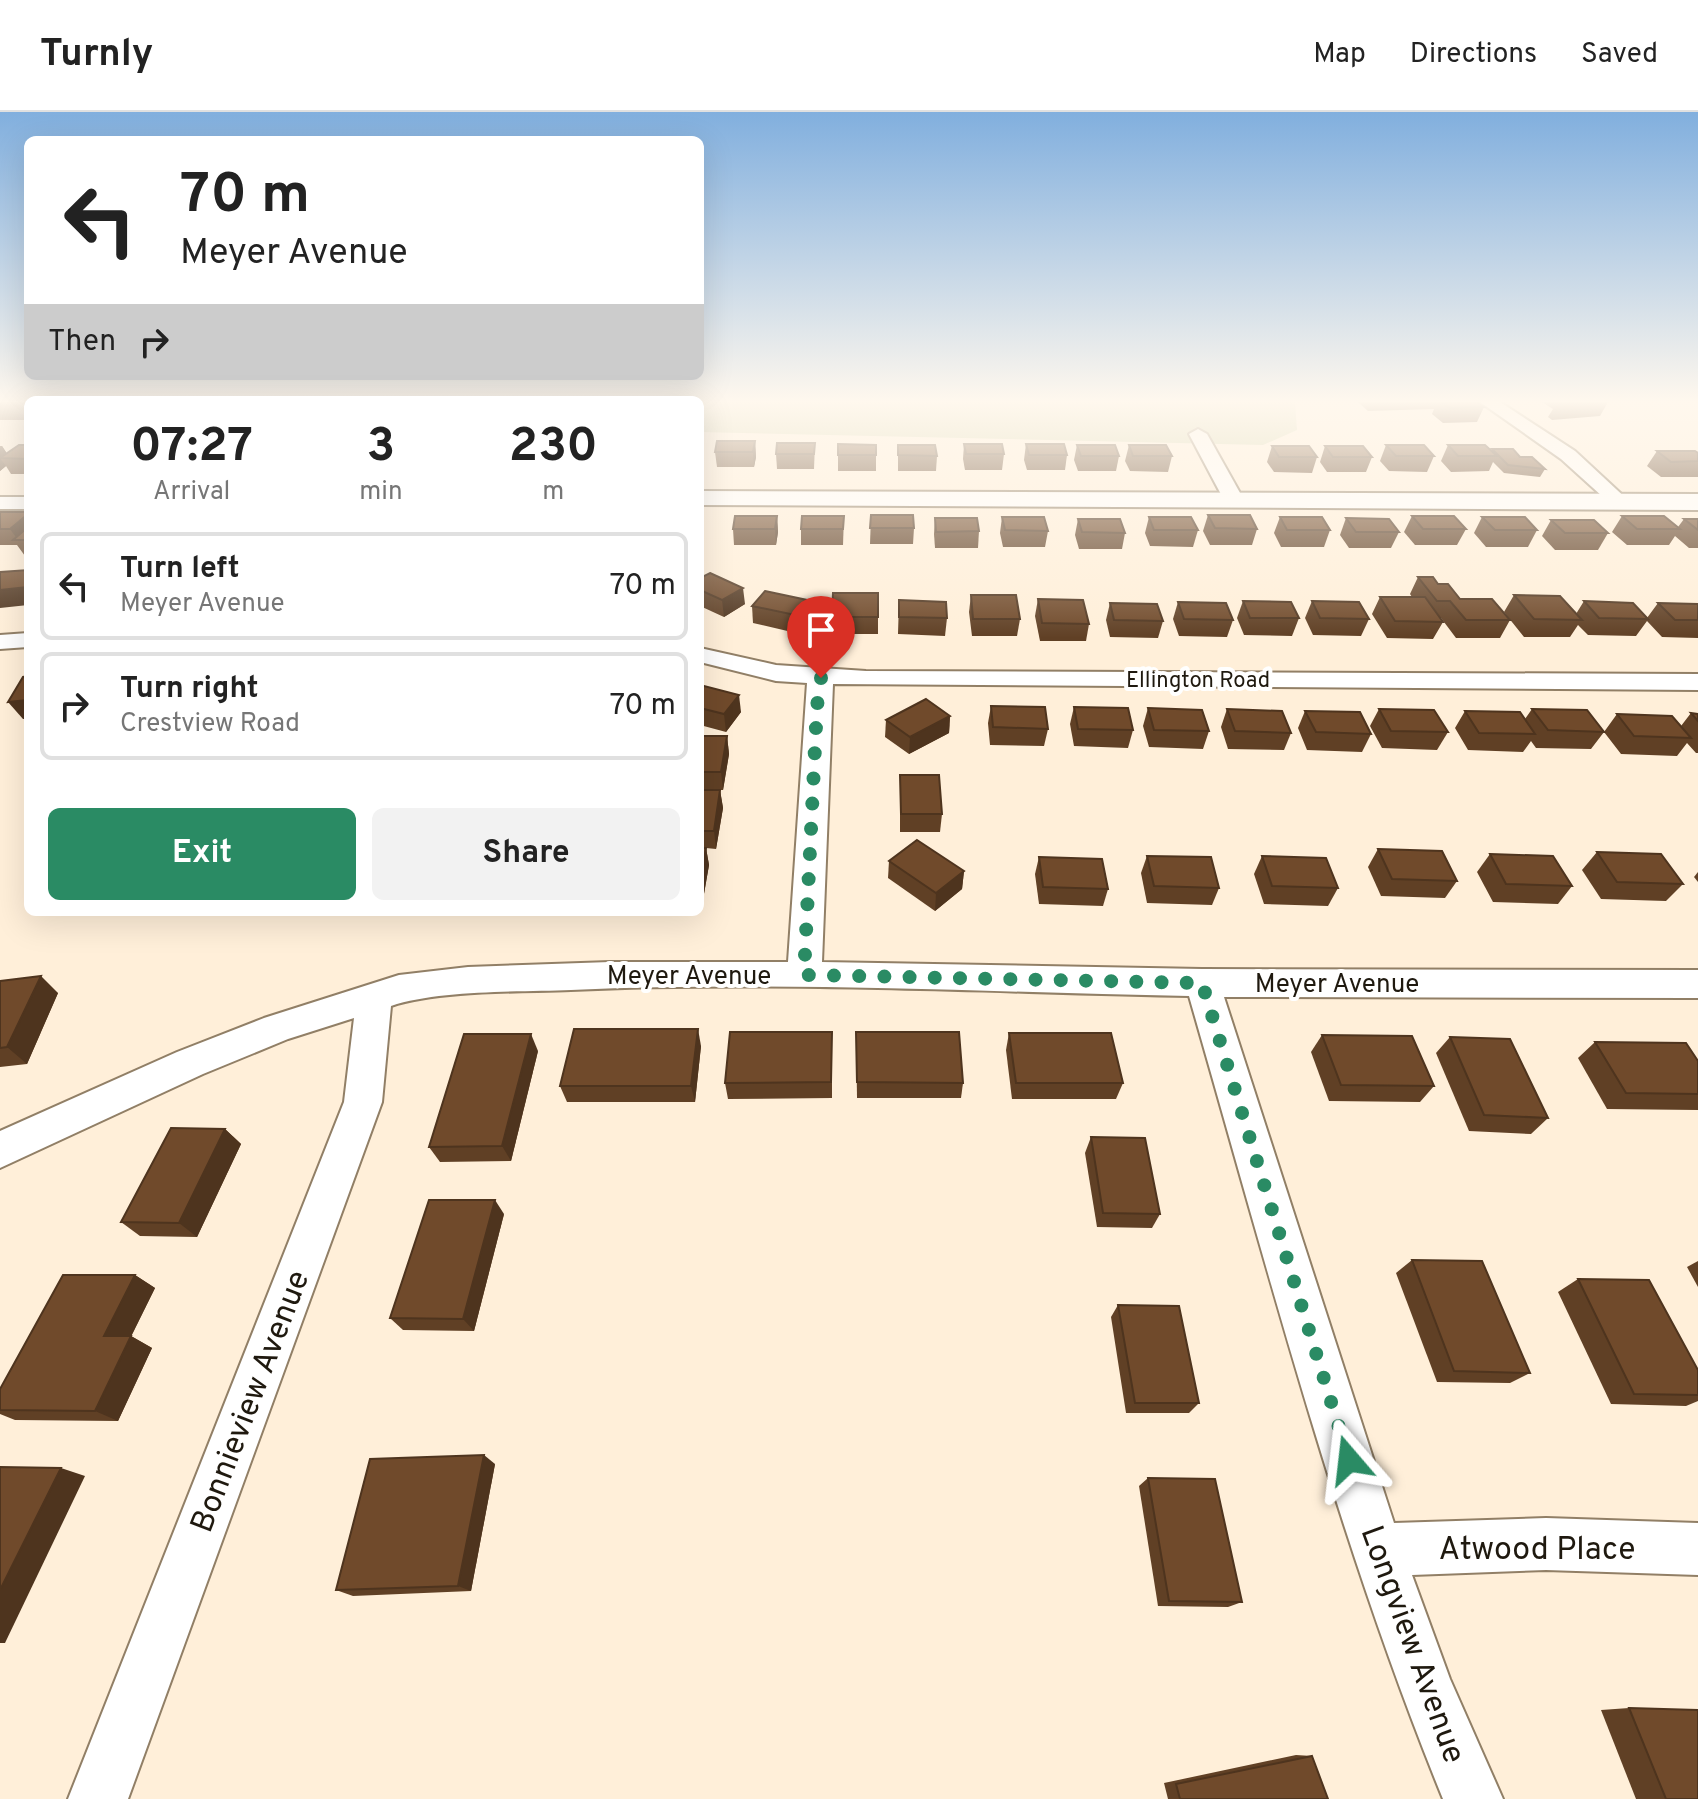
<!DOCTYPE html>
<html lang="en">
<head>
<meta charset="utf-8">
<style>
	:root { --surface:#fff; --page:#f2f2f2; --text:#222; --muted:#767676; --line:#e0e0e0; --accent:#2a8b64 }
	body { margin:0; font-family:Overpass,sans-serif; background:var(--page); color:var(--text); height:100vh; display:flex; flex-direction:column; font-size:30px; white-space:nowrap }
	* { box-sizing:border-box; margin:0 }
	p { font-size:26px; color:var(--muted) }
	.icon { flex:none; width:44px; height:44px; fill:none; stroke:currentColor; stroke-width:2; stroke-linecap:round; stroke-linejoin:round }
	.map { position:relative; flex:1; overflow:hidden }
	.drawer { position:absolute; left:24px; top:284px; width:680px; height:520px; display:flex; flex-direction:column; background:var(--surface); border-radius:12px; box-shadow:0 8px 32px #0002 }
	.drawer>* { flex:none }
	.guide { position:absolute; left:24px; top:24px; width:680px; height:244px; border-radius:12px; box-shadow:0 8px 32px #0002; background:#fff; color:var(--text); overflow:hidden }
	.pin { position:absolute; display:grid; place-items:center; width:68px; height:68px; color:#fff; margin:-82px -34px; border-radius:50% 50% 50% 0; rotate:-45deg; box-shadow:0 0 8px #0007 }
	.pin .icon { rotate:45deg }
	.me { position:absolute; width:88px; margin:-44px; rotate:343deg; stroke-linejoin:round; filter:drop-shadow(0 0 6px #0008) }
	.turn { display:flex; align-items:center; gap:28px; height:168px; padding:0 24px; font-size:36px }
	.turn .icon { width:104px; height:104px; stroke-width:2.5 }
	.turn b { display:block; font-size:56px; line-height:68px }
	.then { display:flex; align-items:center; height:76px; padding:0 24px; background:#0003; gap:16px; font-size:30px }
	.eta { display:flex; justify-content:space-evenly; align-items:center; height:136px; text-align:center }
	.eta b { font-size:48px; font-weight:700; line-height:56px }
	.primary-button { display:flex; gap:16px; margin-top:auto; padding:16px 24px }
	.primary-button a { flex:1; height:92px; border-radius:12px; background:var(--accent); color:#fff; font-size:32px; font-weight:700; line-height:92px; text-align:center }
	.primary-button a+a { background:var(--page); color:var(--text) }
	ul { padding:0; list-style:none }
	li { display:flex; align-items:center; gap:24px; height:108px; margin:0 16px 12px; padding:0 8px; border:4px solid var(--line); border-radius:12px }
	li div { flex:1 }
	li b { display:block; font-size:30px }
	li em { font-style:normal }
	header { display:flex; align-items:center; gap:48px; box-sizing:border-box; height:112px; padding:0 40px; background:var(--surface); border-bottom:2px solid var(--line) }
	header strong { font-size:38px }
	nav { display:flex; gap:44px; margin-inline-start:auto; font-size:28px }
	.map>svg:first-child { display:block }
	.green { fill:#ced1a8 }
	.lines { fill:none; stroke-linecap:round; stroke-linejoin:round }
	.minor-casing { stroke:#917f66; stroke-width:4 }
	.tertiary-casing { stroke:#917f66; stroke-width:4 }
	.minor { fill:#fff; fill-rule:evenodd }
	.tertiary { fill:#fff; fill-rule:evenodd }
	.wall { fill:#604025 }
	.shaded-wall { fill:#4e341e }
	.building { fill:#704a2b; stroke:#4e341e; stroke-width:2 }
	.route { stroke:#2a8b64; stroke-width:14; stroke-dasharray:0 25.2 }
	.labels { text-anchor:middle; stroke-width:8; stroke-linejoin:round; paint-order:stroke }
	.far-street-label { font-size:22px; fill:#1f190f; stroke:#fff }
	.street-label { font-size:26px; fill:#1f190f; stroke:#fff }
	.near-street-label { font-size:32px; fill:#1f190f; stroke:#fff }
</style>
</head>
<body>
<header>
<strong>Turnly</strong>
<nav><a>Map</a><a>Directions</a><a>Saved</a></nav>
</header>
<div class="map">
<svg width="1698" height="1687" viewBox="0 0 1698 1687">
	<rect width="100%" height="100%" fill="#ffefd9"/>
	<path class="green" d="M700 290H1295L1297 318 1263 333 700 320Z"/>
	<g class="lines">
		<g class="minor-casing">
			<g id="minor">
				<path d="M1480 290H1500L1575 339 1630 390 1627 394H1613L1561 347Z"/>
				<path d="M1198 317 1207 322 1244 388 1241 392 1234 394 1224 388 1189 322Z"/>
				<rect x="0" y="385" width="28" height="12"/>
				<path d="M28 521V535L0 537V523Z"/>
				<path d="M700 536 776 553 866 559 1698 562V578L833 572 822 850 1202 857 1698 858V886L1224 885 1394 1411 1546 1406 1698 1411V1463L1546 1458 1412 1463 1450 1567 1503 1687H1443C1337 1427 1267 1154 1189 884 983 880 777 869 571 878 520 880 439 878 391 894L382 990 128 1687H68L344 990 354 906 288 927 203 962 0 1056V1019L177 940 264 906 399 863 468 855 610 850H788L807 571 776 569 700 550Z"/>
			</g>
		</g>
		<g class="tertiary-casing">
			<path id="tertiary" d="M700 379 1698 382V398L700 393Z"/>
		</g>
		<use href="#minor" class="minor"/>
		<use href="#tertiary" class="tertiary"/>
	</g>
	<g class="wall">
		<rect x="0" y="290" width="28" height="18"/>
		<path d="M1358 290H1477L1484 295 1477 310 1443 311 1432 302 1434 297 1368 299Z"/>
		<path d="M1542 290H1608L1600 304 1552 308 1548 305 1553 297Z"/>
		<path d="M755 329 756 345 754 355H717L715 340Z"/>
		<path d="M815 331 814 357H777L776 342Z"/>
		<path d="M838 332 876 343V359H838Z"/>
		<path d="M964 332 1004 342 1002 358H965L963 347Z"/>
		<path d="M1026 332 1067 343 1065 358H1027L1024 348Z"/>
		<path d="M28 333V362H11L6 354 0 359V334H2L7 342Z"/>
		<path d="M898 333 937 344 936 359H898Z"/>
		<path d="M1077 333 1119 344 1116 359H1078L1074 348Z"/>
		<path d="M1129 333 1172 344 1168 360 1130 359 1125 349Z"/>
		<path d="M1386 333 1434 344 1427 360 1389 359 1380 349Z"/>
		<path d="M1448 333 1491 339 1492 337 1520 345 1545 357 1540 365 1504 361 1493 350 1489 359 1451 360 1441 349Z"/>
		<path d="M1272 334 1317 345 1312 361 1274 360 1267 350Z"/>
		<path d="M1325 334 1372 345 1366 360H1327L1320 350Z"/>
		<path d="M1657 339 1698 341V365H1661L1647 354Z"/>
		<path d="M0 400H28V444H25L17 433H0Z"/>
		<path d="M871 403 914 416 913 432H870Z"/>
		<path d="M1208 403 1257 417 1252 433H1210L1203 419Z"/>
		<path d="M777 404 778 420 776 433H734L733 417Z"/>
		<path d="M844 404 843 433H801V417Z"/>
		<path d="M1412 404 1466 417 1457 433H1415L1404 420Z"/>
		<path d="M1622 404 1678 415 1684 407H1698V436H1689L1675 424 1669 433H1627L1612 420Z"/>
		<path d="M1002 405 1048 419 1045 435H1003L1000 421Z"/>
		<path d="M1149 405 1198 418 1193 435 1150 434 1145 421Z"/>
		<path d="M1280 405 1330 418 1324 435H1281L1274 421Z"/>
		<path d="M1482 405 1537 418 1528 435H1486L1474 421Z"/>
		<path d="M935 406 979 419 978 436H935L934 422Z"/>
		<path d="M1346 406 1399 420 1391 436H1349L1340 423Z"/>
		<path d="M1078 407 1125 421 1122 437H1079L1075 423Z"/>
		<path d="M1551 408 1608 421 1598 438H1555L1542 424Z"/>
		<path d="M1418 465 1438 472 1460 487 1510 508 1500 526H1456L1441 506H1440L1443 510 1433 527 1387 526 1372 502 1380 485H1412L1410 482Z"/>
		<path d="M700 466 745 492 724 505 700 494Z"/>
		<path d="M878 481V522H832V505Z"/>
		<path d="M971 483 1020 507 1017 524H972L969 500Z"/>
		<path d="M1514 483 1576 502 1584 489 1647 506 1658 491 1698 492V526L1662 525 1647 509 1636 524 1588 523 1578 513 1570 525H1524L1504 500Z"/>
		<path d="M1038 487 1089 512 1086 529H1040L1035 504Z"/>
		<path d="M807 488 808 505 796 521 753 511 752 494Z"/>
		<path d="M899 488 947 506 945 524 898 522Z"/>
		<path d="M1243 489 1299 506 1292 524 1244 523 1237 506Z"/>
		<path d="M1312 489 1369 507 1361 524 1313 523 1305 506Z"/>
		<path d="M1178 490 1233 508 1227 525 1179 524 1173 507Z"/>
		<path d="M1110 491 1163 509 1158 526 1110 525 1106 508Z"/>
		<path d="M700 573 741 600 726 620 700 613Z"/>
		<path d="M991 594 1048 617 1044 634 990 633 988 611Z"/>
		<path d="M1074 595 1133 618 1128 636 1074 634 1070 612Z"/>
		<path d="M1148 596 1209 619 1203 637 1149 635 1143 614Z"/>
		<path d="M1227 597 1291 621 1284 638 1228 637 1221 615Z"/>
		<path d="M1379 597 1448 620 1437 638 1382 636 1370 614Z"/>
		<path d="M1532 597 1604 620 1617 602 1681 614 1691 601 1698 602V641H1696L1687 631 1677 644 1621 642 1604 620 1591 637 1536 636 1531 629 1523 640 1468 638 1455 616 1465 599 1525 607Z"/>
		<path d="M1305 599 1371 622 1362 640 1307 638 1298 616Z"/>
		<path d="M950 604 949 621 909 642 885 625 886 608Z"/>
		<path d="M700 624H727L729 642 723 678H700Z"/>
		<path d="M900 663 942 702 940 720H900Z"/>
		<path d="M700 678H720L723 696 716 737 706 736 709 753 701 799Z"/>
		<path d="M1378 737 1457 769 1445 786 1381 784 1368 755Z"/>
		<path d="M1597 740 1683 772 1666 789 1601 787 1582 758Z"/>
		<path d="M1490 742 1572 774 1558 792 1493 790 1477 760Z"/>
		<path d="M1147 744 1219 776 1212 793 1147 791 1141 761Z"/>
		<path d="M1262 744 1338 776 1328 794 1264 792 1254 762Z"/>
		<path d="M1039 745 1108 777 1103 794 1039 792 1035 762Z"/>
		<path d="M889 749 964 759 962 777 935 799 888 766Z"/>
		<path d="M1698 760V770L1694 765Z"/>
		<path d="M0 869 58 881 27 952 0 955Z"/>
		<path d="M832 920V986L728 987 725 971Z"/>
		<path d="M856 920 963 971 961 986H857Z"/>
		<path d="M1009 921 1123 971 1116 987H1012L1006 938Z"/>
		<path d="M1322 923 1434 974 1420 990 1329 989 1311 940Z"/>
		<path d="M1450 925 1548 1006 1531 1022 1469 1019 1436 941Z"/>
		<path d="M1595 930 1698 949V998L1607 997 1578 946Z"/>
		<path d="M701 934 695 990H567L560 974Z"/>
		<path d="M538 939 511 1049 440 1050 429 1035Z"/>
		<path d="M225 1017 241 1032 197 1125 140 1124 121 1110Z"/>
		<path d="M1091 1025 1160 1102 1152 1116 1097 1115 1085 1041Z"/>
		<path d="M504 1102 474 1219 403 1218 390 1206Z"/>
		<path d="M1412 1148 1530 1261 1510 1271 1437 1270 1396 1161Z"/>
		<path d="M1698 1149V1175L1687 1155Z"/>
		<path d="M135 1163 155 1176 131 1224 152 1236 118 1309 15 1308 0 1302V1277Z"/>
		<path d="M1578 1167 1698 1283V1289L1686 1294 1611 1292 1558 1180Z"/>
		<path d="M1118 1193 1199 1291 1189 1301H1126L1111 1205Z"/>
		<path d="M495 1352 471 1479 353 1484 336 1478Z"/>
		<path d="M1148 1366 1242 1490 1228 1495 1158 1494 1139 1374Z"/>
		<path d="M1629 1596 1698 1687H1636L1601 1598Z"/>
		<path d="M1296 1643 1312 1644 1328 1687H1168L1164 1671Z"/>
	</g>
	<g class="shaded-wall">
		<path d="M25 290H28V306L20 293Z"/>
		<path d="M755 329 756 345 754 355 753 340Z"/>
		<path d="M2 334 10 346H0L6 354 0 359V336Z"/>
		<path d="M28 402V428H18L10 417Z"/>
		<path d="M777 404 778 420 776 433 775 417Z"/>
		<path d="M28 475V493L0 496V478Z"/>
		<path d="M743 476 745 492 724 505 722 488Z"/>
		<path d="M807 488 808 505 796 521 795 503Z"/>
		<path d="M739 583 741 600 726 620 724 602Z"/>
		<path d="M28 588V607H23L8 590Z"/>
		<path d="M950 604 949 621 909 642 910 625Z"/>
		<path d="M727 624 729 642 723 678 721 660Z"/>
		<path d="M720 678 723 696 716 737 714 719Z"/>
		<path d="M706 736 709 753 701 799 700 769Z"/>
		<path d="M964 759 962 777 935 799 936 781Z"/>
		<path d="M41 864 58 881 27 952 7 935Z"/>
		<path d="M698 917 701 934 695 990 691 974Z"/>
		<path d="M531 922 538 939 511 1049 502 1034Z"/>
		<path d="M225 1017 241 1032 197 1125 179 1111Z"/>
		<path d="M495 1088 504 1102 474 1219 463 1207Z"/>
		<path d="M135 1163 155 1176 126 1235 104 1224Z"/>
		<path d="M131 1224 152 1236 118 1309 95 1299Z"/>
		<path d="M484 1343 495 1352 471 1479 458 1474Z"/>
		<path d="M61 1356 85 1364 5 1531H0V1478Z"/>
	</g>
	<g class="building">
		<path d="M0 290H25L20 293H0Z"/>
		<path d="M1442 290H1477L1484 295 1450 296Z"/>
		<path d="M717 329H755L753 340H715Z"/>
		<path d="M777 331H815L814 342H776Z"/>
		<path d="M838 332 876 333V343H838Z"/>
		<path d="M964 332H1002L1004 342H966Z"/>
		<path d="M1026 332H1064L1067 343H1029Z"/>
		<path d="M19 333H28V347L0 346Z"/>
		<path d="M898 333H935L937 344 898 343Z"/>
		<path d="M1077 333H1115L1119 344H1081Z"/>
		<path d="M1129 333H1166L1172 344H1133Z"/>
		<path d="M1386 333H1424L1434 344H1396Z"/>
		<path d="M1448 333H1485L1497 344H1458Z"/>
		<path d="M1272 334H1309L1317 345H1279Z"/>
		<path d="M1325 334H1363L1372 345H1333Z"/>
		<path d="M1492 337H1513L1520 345H1532L1545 357 1508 353Z"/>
		<path d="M1657 339H1695L1698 341V349L1671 350Z"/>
		<path d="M0 400H28V402L10 417H0Z"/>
		<path d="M871 403H913L914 416H870Z"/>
		<path d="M1208 403H1250L1257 417 1215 416Z"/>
		<path d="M735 404H777L775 417H733Z"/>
		<path d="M802 404H844L843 417H801Z"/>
		<path d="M1412 404H1454L1466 417H1423Z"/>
		<path d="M1622 404H1664L1680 417H1637Z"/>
		<path d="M1002 405H1044L1048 419 1005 418Z"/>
		<path d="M1149 405H1191L1198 418H1154Z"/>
		<path d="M1280 405H1322L1330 418H1287Z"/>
		<path d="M1482 405H1525L1537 418H1495Z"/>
		<path d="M935 406H977L979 419 936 420Z"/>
		<path d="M1346 406 1389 407 1399 420H1356Z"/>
		<path d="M1078 407H1120L1125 421 1082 420Z"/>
		<path d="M1684 407H1698V418Z"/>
		<path d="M1551 408H1594L1608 421H1565Z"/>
		<path d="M28 415V428H13Z"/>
		<path d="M28 458V475L0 478V460Z"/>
		<path d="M710 461 743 476 722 488 700 478V466Z"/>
		<path d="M1418 465H1433L1438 472H1448L1460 487H1492L1510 508H1466L1450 489H1437Z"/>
		<path d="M765 479 807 488 795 503 752 494Z"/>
		<path d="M833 481H878V505H832Z"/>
		<path d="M971 483H1016L1020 507H973Z"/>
		<path d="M1514 483 1560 484 1582 508 1534 507Z"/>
		<path d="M1380 485H1425L1443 510 1395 509Z"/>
		<path d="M1038 487 1083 488 1089 512 1042 511Z"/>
		<path d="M899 488 946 490 947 506 899 505Z"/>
		<path d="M1243 489 1291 490 1299 506H1250Z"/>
		<path d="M1312 489 1359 490 1369 507 1320 506Z"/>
		<path d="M1584 489 1633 491 1648 507 1599 506Z"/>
		<path d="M1178 490 1226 491 1233 508 1184 507Z"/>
		<path d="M1110 491 1157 492 1163 509 1114 508Z"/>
		<path d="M1658 491 1698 492V508H1675Z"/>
		<path d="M28 564V588L8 590 23 565Z"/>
		<path d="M700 573 739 583 724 602 700 596Z"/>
		<path d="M926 587 950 604 910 625 886 608Z"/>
		<path d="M991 594 1045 595 1048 617 993 615Z"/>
		<path d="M1074 595 1128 596 1133 618 1078 617Z"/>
		<path d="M1148 596 1202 598 1209 619 1154 618Z"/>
		<path d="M1227 597 1282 599 1291 621 1235 619Z"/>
		<path d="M1379 597 1434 598 1448 620 1391 619Z"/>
		<path d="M1532 597 1587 598 1604 620 1548 618Z"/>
		<path d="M1305 599 1360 600 1371 622 1316 620Z"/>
		<path d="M1465 599 1520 600 1535 622 1479 621Z"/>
		<path d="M1691 601 1698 602V609Z"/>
		<path d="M1617 602 1672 604 1691 626 1634 624Z"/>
		<path d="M700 624H727L721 660H700Z"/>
		<path d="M900 663H939L942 702H901Z"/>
		<path d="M700 678H720L714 719H700Z"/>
		<path d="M917 728 964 759 936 781 889 749Z"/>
		<path d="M700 736H706L700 769Z"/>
		<path d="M1378 737 1442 739 1457 769 1392 767Z"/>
		<path d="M1597 740 1661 742 1683 772 1617 770Z"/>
		<path d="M1490 742 1553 744 1572 774 1506 772Z"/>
		<path d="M1147 744 1211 745 1219 776 1154 774Z"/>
		<path d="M1262 744 1326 746 1338 776 1272 774Z"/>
		<path d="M1039 745 1102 747 1108 777 1043 775Z"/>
		<path d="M41 864 7 935 0 936V869Z"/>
		<path d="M574 917H698L691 974H560Z"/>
		<path d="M730 920H832L831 970 725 971Z"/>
		<path d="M856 920H959L963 971 857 970Z"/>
		<path d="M1009 921H1111L1123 971H1016Z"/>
		<path d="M464 922H531L502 1034 429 1035Z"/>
		<path d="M1322 923 1412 924 1434 974 1341 973Z"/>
		<path d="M1450 925 1510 927 1548 1006 1484 1003Z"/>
		<path d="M1595 930 1686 931 1698 949V982L1626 981Z"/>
		<path d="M171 1016 225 1017 179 1111 121 1110Z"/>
		<path d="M1091 1025 1145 1026 1160 1102 1103 1101Z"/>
		<path d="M429 1088H495L463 1207 390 1206Z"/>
		<path d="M1412 1148 1482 1149 1530 1261 1454 1259Z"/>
		<path d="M63 1163H135L104 1224H131L95 1299 0 1298V1277Z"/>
		<path d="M1578 1167 1649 1168 1698 1258V1283L1634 1282Z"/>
		<path d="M1118 1193 1179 1194 1199 1291H1135Z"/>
		<path d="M484 1343 458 1474 336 1478 370 1347Z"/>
		<path d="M0 1355 61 1356 0 1478Z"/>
		<path d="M1148 1366 1215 1367 1242 1490 1169 1489Z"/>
		<path d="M1629 1596 1698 1598V1687H1666Z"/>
		<path d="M1312 1644 1328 1687H1180L1176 1672Z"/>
	</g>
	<linearGradient id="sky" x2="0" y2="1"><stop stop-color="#81afde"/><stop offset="0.55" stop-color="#fff8ee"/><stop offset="1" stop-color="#fff8ee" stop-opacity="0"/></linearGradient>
	<rect width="1698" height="526" fill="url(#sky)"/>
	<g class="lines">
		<path class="route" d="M821 566 817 594 804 863 1202 871 1349 1348"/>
	</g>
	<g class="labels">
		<g class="far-street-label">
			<text x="1198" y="575">Ellington Road</text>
		</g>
		<g class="street-label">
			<text x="689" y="872">Meyer Avenue</text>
			<text x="1337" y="880">Meyer Avenue</text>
		</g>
		<g class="near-street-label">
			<text transform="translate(249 1289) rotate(-69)" y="11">Bonnieview Avenue</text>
			<text x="1537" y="1447">Atwood Place</text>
			<text transform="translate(1414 1532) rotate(70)" y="11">Longview Avenue</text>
		</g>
	</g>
</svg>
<div class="pin" style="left:821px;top:566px;background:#d93025"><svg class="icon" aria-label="arrive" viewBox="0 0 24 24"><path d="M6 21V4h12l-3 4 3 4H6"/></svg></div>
<svg class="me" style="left:1349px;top:1348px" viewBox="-20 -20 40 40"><path d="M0-17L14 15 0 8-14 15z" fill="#2a8b64" stroke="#fff" stroke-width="4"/></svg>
<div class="guide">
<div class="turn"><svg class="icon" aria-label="left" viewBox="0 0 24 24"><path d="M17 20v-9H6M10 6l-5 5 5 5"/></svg><div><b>70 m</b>Meyer Avenue</div></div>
<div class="then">Then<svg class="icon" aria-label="right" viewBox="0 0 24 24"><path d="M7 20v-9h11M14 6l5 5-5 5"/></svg></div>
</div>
<section class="drawer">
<div class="eta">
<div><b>07:27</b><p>Arrival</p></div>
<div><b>3</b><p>min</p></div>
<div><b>230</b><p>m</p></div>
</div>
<ul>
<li><svg class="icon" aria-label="left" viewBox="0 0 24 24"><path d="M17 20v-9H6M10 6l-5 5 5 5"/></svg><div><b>Turn left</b><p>Meyer Avenue</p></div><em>70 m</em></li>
<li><svg class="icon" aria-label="right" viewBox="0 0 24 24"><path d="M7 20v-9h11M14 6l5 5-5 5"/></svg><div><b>Turn right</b><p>Crestview Road</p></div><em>70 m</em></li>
</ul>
<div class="primary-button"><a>Exit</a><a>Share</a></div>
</section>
</div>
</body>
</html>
